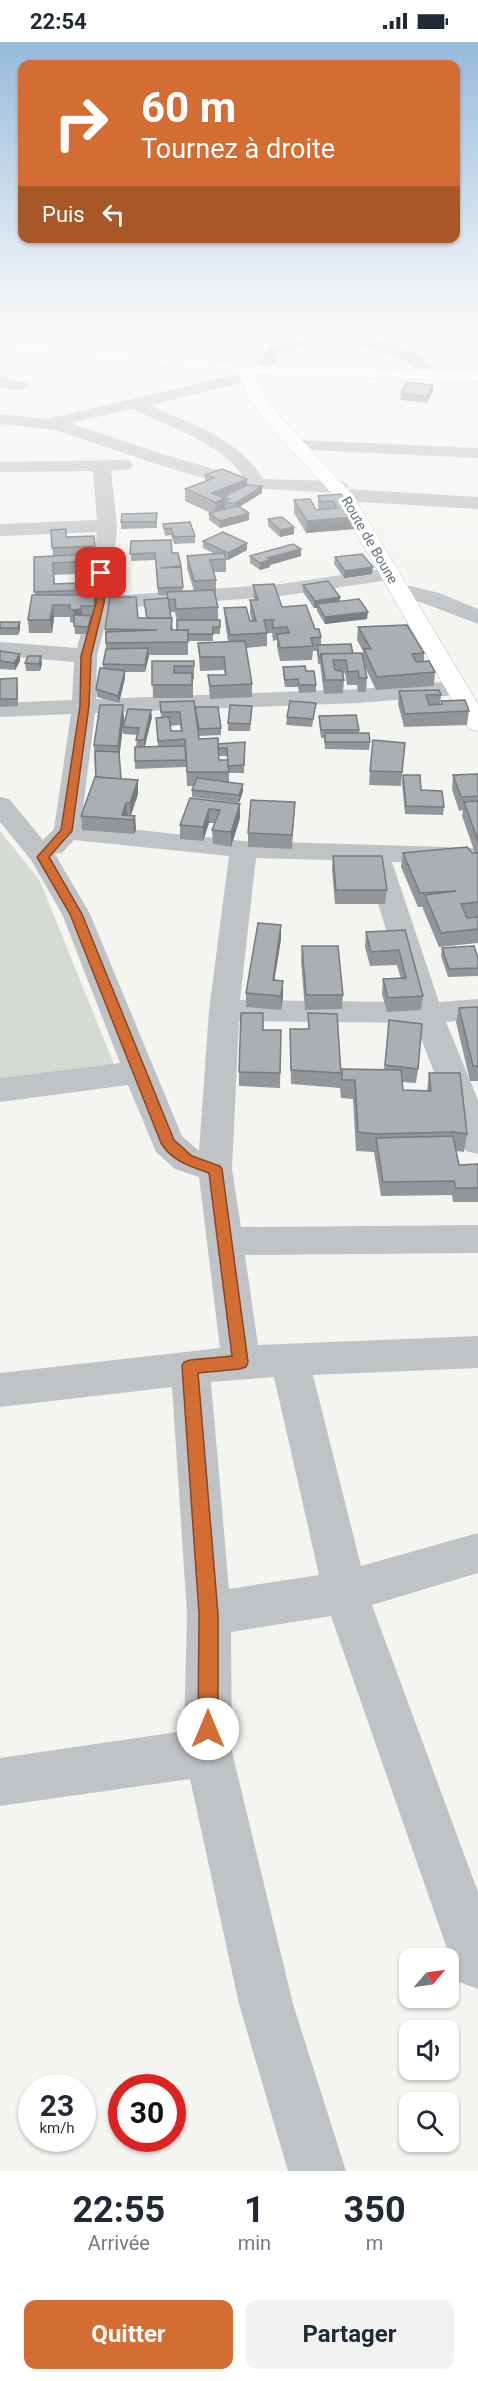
<!DOCTYPE html>
<html lang="fr">
<head>
<meta charset="utf-8">
<style>
	:root { --surface:#fff; --page:#f2f2f3; --text:#1f2937; --muted:#747a83; --accent:#d36d33 }
	body { margin:0; font-family:Roboto,sans-serif; background:var(--page); color:var(--text); height:100vh; display:flex; flex-direction:column; font-size:22px; white-space:nowrap }
	* { box-sizing:border-box; margin:0 }
	p { font-size:20px; color:var(--muted) }
	.icon { flex:none; width:33px; height:33px; fill:none; stroke:currentColor; stroke-width:2; stroke-linecap:round; stroke-linejoin:round }
	.map { position:relative; height:2129px; overflow:hidden }
	.side { display:flex; flex-direction:column; background:var(--surface); flex:1 }
	.side>* { flex:none }
	.top-card { position:absolute; left:18px; top:18px; width:442px; height:183px; border-radius:12px; box-shadow:0 2px 4px #0004; background:#d36d33; color:#fff; overflow:hidden }
	.needle { width:39px; rotate:61deg }
	.fabs { position:absolute; left:399px; top:1906px; display:grid; gap:12px }
	.fabs a { display:grid; place-items:center; width:60px; height:60px; border-radius:12px; background:var(--surface); box-shadow:0 2px 4px #0004; font-size:30px }
	.speed { position:absolute; left:18px; top:2032px; display:flex; gap:12px; font-size:30px; font-weight:700; text-align:center }
	.speed>* { display:grid; place-content:center; width:78px; height:78px; border-radius:50%; background:var(--surface); box-shadow:0 2px 4px #0004; line-height:1 }
	.speed small { font-size:15px; font-weight:400 }
	.speed .limit { border:9px solid #d22; background:#fff; color:#111 }
	.pin { position:absolute; display:grid; place-items:center; width:51px; height:51px; color:#fff; margin:-26px; border-radius:12px; box-shadow:0 3px 9px #0006 }
	.me { position:absolute; width:66px; margin:-33px; rotate:0deg; stroke-linejoin:round; filter:drop-shadow(0 0 4px #0008) }
	.turn { display:flex; align-items:center; gap:21px; height:126px; padding:0 24px; font-size:27px }
	.turn .icon { width:78px; height:78px; stroke-width:2.5 }
	.turn b { display:block; font-size:42px; line-height:51px }
	.then { display:flex; align-items:center; height:57px; padding:0 24px; background:#0003; gap:12px; font-size:22px }
	.eta { display:flex; justify-content:space-evenly; align-items:center; height:102px; text-align:center }
	.eta b { font-size:36px; font-weight:700; line-height:42px }
	.cta { display:flex; gap:12px; margin-top:auto; padding:12px 24px }
	.cta a { flex:1; height:69px; border-radius:12px; background:var(--accent); color:#fff; font-size:24px; font-weight:700; line-height:69px; text-align:center }
	.cta a+a { background:var(--page); color:var(--text) }
	.status { display:flex; justify-content:space-between; align-items:center; height:42px; padding:0 30px; background:var(--surface); direction:ltr }
	.status svg { height:16px; fill:currentColor }
	.map>svg:first-child { display:block }
	.green { fill:#d5dbd2 }
	.lines { fill:none; stroke-linecap:round; stroke-linejoin:round }
	.secondary-casing { stroke:#b5b8bd; stroke-width:1 }
	.street { fill:#c0c3c6; fill-rule:evenodd }
	.secondary { fill:#fff; fill-rule:evenodd }
	.wall { fill:#92969b; fill-rule:evenodd }
	.shaded-wall { fill:#777a7e }
	.building { fill:#aaafb4; stroke:#777a7e; stroke-width:1.5 }
	.route { fill:#d36d33; stroke:#894721; stroke-width:1.5 }
	.labels { text-anchor:middle; stroke-width:6; stroke-linejoin:round; paint-order:stroke }
	.far-street-label { font-size:14px; fill:#66717f; stroke:#fff }
</style>
</head>
<body>
<div class="status"><b>22:54</b><svg viewBox="0 0 49 12"><path d="M0 12V9h3v3zM5 12V6h3v6zM10 12V3h3v9zM15 12V0h3v12zM26 1h20v11H26zM47 4h2v5h-2z"/></svg></div>
<div class="map">
<svg width="478" height="2129" viewBox="0 0 478 2129">
	<rect width="100%" height="100%" fill="#f4f4f1"/>
	<path class="green" d="M0 789 40 839 115 1025 0 1037Z"/>
	<g class="lines">
		<g class="secondary-casing">
			<path id="secondary" d="M0 298 262 324 478 329V339L255 333 263 352 282 377 353 453 478 662V689L469 687 466 682 336 456 270 385 247 353 238 331 0 308Z"/>
		</g>
		<g class="street">
			<path d="M9 285H24L18 304 10 309 2 304Z"/>
			<path d="M340 288C375 297 417 302 439 333L431 338 425 336 417 327 396 314 335 296 281 311 268 332H256L254 329 269 305Z"/>
			<path d="M247 330 253 332 255 335 253 338 150 363C190 382 240 397 263 437L339 439 346 441 348 445 347 447 478 455V467L344 459 337 457 335 453 336 451 234 445 153 421 56 388 0 382V372L47 377ZM132 367C164 382 226 403 243 435L165 413 70 381Z"/>
			<path d="M0 335 26 340 28 343 20 348 0 345Z"/>
			<path d="M297 398 478 406V416L291 407 288 403 291 399Z"/>
			<path d="M124 418 130 419 133 423 130 427 111 429 117 484 111 554 281 542 389 526 396 528 399 532 396 536 389 538 281 554 109 567 97 614 96 657 359 647 456 639 464 641 468 646 464 651 456 653 359 661 95 671 81 782 243 799 478 806V822L392 820 439 960 478 957V977L446 980 478 1058V1112L466 1109 461 1100 415 981 239 979 232 1127 241 1185 478 1183V1211L245 1213 258 1303 478 1294V1326L313 1333 361 1524 478 1491V1531L372 1563 478 1850V1947L459 1940 452 1921 331 1574 231 1590 232 1710 293 1962 346 2129H288L239 1962 190 1737 0 1764V1716L184 1689 187 1572 172 1345 0 1365V1331L220 1306 199 1135 175 1127 156 1110 128 1043 0 1060V1036L120 1021 62 872 31 818 0 780V755L9 757 43 798 54 787 71 672 0 675V661L72 658 74 620 0 614V600L77 606 89 561 97 490 0 494V482L97 478 93 429 0 430V420ZM74 798 229 814 209 968 199 1109 182 1094 90 872 55 812 62 811ZM256 816 365 819 408 960 240 958ZM274 1335 319 1533 229 1547 211 1340Z"/>
			<path d="M398 541 439 551 478 567V582L423 561 391 551 387 547 391 543Z"/>
		</g>
		<use href="#secondary" class="secondary"/>
	</g>
	<g class="wall">
		<path d="M433 349 427 361 400 358 401 352Z"/>
		<path d="M205 433 247 437V443L262 451 239 465 249 471V478L220 486 209 478V471H211L185 459V447L205 439Z"/>
		<path d="M341 452 354 487 306 491 294 471V458L316 468 318 467V454Z"/>
		<path d="M268 477 294 485V492L280 495 268 484Z"/>
		<path d="M157 478V486L121 487V480Z"/>
		<path d="M163 482 195 494V501L174 502 171 493 165 494Z"/>
		<path d="M51 488 66 495 95 504 97 536H93L96 565 95 576H91L92 581 88 592H75L74 581 70 580V575H54L52 591H29L28 578 35 553 34 515 53 514ZM76 532 77 541 55 542 54 533Z"/>
		<path d="M131 499 172 511 181 525 183 550 194 549 187 526V514L215 512 203 506V499L247 501V508L228 518 226 517V530H214L216 538V550L215 551 218 565V578H220V592H213V599H188V613H149L145 630H125V636L119 661 97 655 96 647 103 626V622L106 607 105 587 138 576H146L144 558 167 556V553H158L156 518 131 519ZM170 570H175L177 580V588H173Z"/>
		<path d="M301 507V514L270 523V525L260 528 250 521V514Z"/>
		<path d="M335 515 372 532 344 536 334 522Z"/>
		<path d="M253 543 282 565 315 587 321 595V603L353 612 363 616V609L357 598 358 585 424 611V620L435 630 434 644 376 648 365 625 367 636 366 650H358L357 643H347L345 631 343 632 344 638 343 651 324 652 320 622H318L317 609H313L312 618 280 619 277 605V598L273 599 272 591H267V604L246 606 252 642V655L210 657 208 633H225L224 628 200 629 198 601 228 600 225 579 224 566 250 579H252L250 571V558H254Z"/>
		<path d="M303 543 340 559 367 577 325 582 317 569V566H314L303 550Z"/>
		<path d="M0 580H20V587L18 593H0Z"/>
		<path d="M0 609 20 619 15 628 0 627Z"/>
		<path d="M152 619H194V637H193V656H153Z"/>
		<path d="M25 621 42 622 40 629H26Z"/>
		<path d="M283 625 306 629 316 643V650L299 651 298 645H285L283 632Z"/>
		<path d="M0 637 18 644V664L0 665Z"/>
		<path d="M399 649 441 653 440 662H441V659L469 669 467 683 404 685 398 662Z"/>
		<path d="M160 660 195 665 221 686V693L199 694V697L218 702 245 700 244 731H229V740L243 749 239 761 192 755V748L193 744H187L186 722V725L135 727V719L137 693 123 692V685L152 675 145 705 158 704 156 676H161ZM180 683 181 689H171L170 684ZM219 714H227V718H219Z"/>
		<path d="M316 661 312 685 286 683 287 675Z"/>
		<path d="M252 664 250 689H228V681Z"/>
		<path d="M319 674 359 688V691L370 700 369 708 325 707 324 696H321L319 681Z"/>
		<path d="M124 676 119 717 121 737 138 752 131 774H135L136 788 134 792 82 788 81 774 95 735 94 703Z"/>
		<path d="M405 701 401 744 369 743 370 729Z"/>
		<path d="M478 732V901L439 905 423 867V865H418L401 825 403 811H475L462 774 463 768 459 769 452 747 453 733Z"/>
		<path d="M403 733 444 765 443 773 405 772 402 741Z"/>
		<path d="M190 756 240 762V776L231 805 213 802 212 788 215 781H209L203 799 180 797V783Z"/>
		<path d="M295 760 292 807 248 805V791Z"/>
		<path d="M333 814 387 848 385 862H335L332 828Z"/>
		<path d="M405 888 423 954 421 968 387 970 382 952 383 937 401 936 397 923 370 924 365 905 366 890Z"/>
		<path d="M281 897 274 939H283V954L281 968 246 965V951Z"/>
		<path d="M302 904 343 953 342 967 305 968 301 918Z"/>
		<path d="M442 906 478 916V934L448 935 441 914Z"/>
		<path d="M478 965V1039H470L456 980 459 966Z"/>
		<path d="M308 971 341 1031 384 1028 389 978 418 1027 416 1041 402 1040 403 1048 427 1049 429 1031 467 1092 464 1110 456 1109 459 1123 478 1122V1160H453L452 1153 381 1154 374 1110 356 1109 353 1057 341 1056 340 1046 291 1042 290 987H308Z"/>
		<path d="M281 988 280 1046 239 1044V1030Z"/>
	</g>
	<g class="shaded-wall">
		<path d="M433 343V349L427 361V355Z"/>
		<path d="M247 437V449L223 455 225 457V469L215 473V460L212 451Z"/>
		<path d="M262 444V451L234 468V462Z"/>
		<path d="M249 471V478L220 486V479Z"/>
		<path d="M355 475 354 487 306 491 307 479Z"/>
		<path d="M294 485V492L280 495V488Z"/>
		<path d="M247 501V508L228 518V511Z"/>
		<path d="M301 507V514L270 523V525L260 528V521L267 516Z"/>
		<path d="M373 525 372 532 344 536 345 529Z"/>
		<path d="M93 532 96 565 95 576 94 564 95 557Z"/>
		<path d="M340 555V562H317V566H314L315 559Z"/>
		<path d="M53 563 54 575 52 591 50 578Z"/>
		<path d="M81 564 83 576 75 581 73 568Z"/>
		<path d="M368 570 367 577 325 582V575Z"/>
		<path d="M91 574 92 581 88 592V585Z"/>
		<path d="M20 580V587L18 593V586Z"/>
		<path d="M148 606 149 614 145 630V623Z"/>
		<path d="M20 612V619L15 628 14 621Z"/>
		<path d="M41 614 42 622 40 629 39 622Z"/>
		<path d="M125 629V636L119 661 118 654Z"/>
		<path d="M123 663 124 676 119 717 118 704Z"/>
		<path d="M151 668 152 675 144 706V698Z"/>
		<path d="M138 738V752L130 775V761Z"/>
		<path d="M243 742V749L239 761V753Z"/>
		<path d="M126 761 127 774 122 773Z"/>
		<path d="M240 762V776L231 805V790Z"/>
		<path d="M209 767V781L203 799V785Z"/>
		<path d="M135 774 136 788 134 792 133 778Z"/>
		<path d="M281 883V897L272 953 273 938Z"/>
		<path d="M283 939V954L281 968V954Z"/>
	</g>
	<g class="building">
		<path d="M407 340 433 343 427 355 401 352Z"/>
		<path d="M222 427 247 437 212 451 225 457 215 460 185 447 214 436 205 433Z"/>
		<path d="M247 443 262 444 234 462 226 460 229 457 223 455Z"/>
		<path d="M341 452 355 475 307 479 294 458 310 457 316 468 337 466 333 459 321 460 318 454Z"/>
		<path d="M238 464 249 471 220 479 209 471Z"/>
		<path d="M157 471 156 480H121L122 472Z"/>
		<path d="M282 475 294 485 280 488 268 477Z"/>
		<path d="M190 480 195 494 174 495 171 486 164 487 163 482Z"/>
		<path d="M66 487V495L94 494 95 504 52 506 51 488Z"/>
		<path d="M223 490 247 501 228 511 203 499Z"/>
		<path d="M171 498 172 511H178L181 524 161 526 181 525 183 545 158 546 155 511 130 512 131 499Z"/>
		<path d="M293 502 301 507 267 516 270 518 260 521 250 514Z"/>
		<path d="M224 511 226 517 210 518 216 538 194 539 187 514Z"/>
		<path d="M95 512 96 524H76L75 520 53 521 54 542 77 541 76 533 93 532 94 548 34 550V515Z"/>
		<path d="M362 512 373 525 345 529 335 515Z"/>
		<path d="M328 539 340 555 315 559 303 543Z"/>
		<path d="M274 542 282 565 306 563 315 587H319L321 595 311 596 313 604 280 606 277 592 289 591 287 585 273 586 272 579 275 578H264L267 591 230 593 224 566 246 565 250 579H256L250 558H258L253 543Z"/>
		<path d="M214 548 218 565 176 567 175 557 168 558 167 550Z"/>
		<path d="M32 553H95L94 564H81V567L73 568 69 567 70 563H53L50 578H28Z"/>
		<path d="M110 555H136L138 576H172L171 588H188V600L106 601V590L157 588 105 587Z"/>
		<path d="M168 556 171 576H147L144 558Z"/>
		<path d="M359 557 368 570 325 575 317 562Z"/>
		<path d="M74 573 91 574 88 585 74 584Z"/>
		<path d="M177 578H220V585H213V592H188V588H177Z"/>
		<path d="M0 580H20L18 586H0Z"/>
		<path d="M407 583 424 611 412 612 416 620 429 619 435 630 377 635 364 607H371L358 585Z"/>
		<path d="M245 599 252 642 210 644 208 633H226L224 615H200L198 601Z"/>
		<path d="M351 602 353 612H321V615H319L317 603Z"/>
		<path d="M148 606 145 623 103 622 106 607Z"/>
		<path d="M0 609 20 612 14 621 0 619Z"/>
		<path d="M362 611 367 636H359L358 629 348 630 346 618H333L335 628 342 629 344 638H325L321 612Z"/>
		<path d="M28 614H41L39 622 25 621Z"/>
		<path d="M152 619H194V624H174V631H192V643H152Z"/>
		<path d="M305 624 306 629H314L316 643H299L298 637 285 638 283 625Z"/>
		<path d="M100 626 125 629 118 654 96 647Z"/>
		<path d="M17 636V657H0V637Z"/>
		<path d="M439 648 441 653H426L429 663 442 662 441 659 465 658 469 669 405 672 399 649Z"/>
		<path d="M194 659 199 697 218 696 219 718H228L229 730H187L185 697 158 699 156 676 169 675 171 689H182L180 670H161L160 660Z"/>
		<path d="M290 659 316 661 313 677 287 675Z"/>
		<path d="M100 663H123L118 704 94 703Z"/>
		<path d="M230 663 252 664 250 682 228 681Z"/>
		<path d="M195 665H218L221 686 199 687Z"/>
		<path d="M128 667 151 668 144 698H136L139 686 123 685Z"/>
		<path d="M356 673 359 688H321L319 674Z"/>
		<path d="M325 691H369L370 700H325Z"/>
		<path d="M373 698 405 701 402 730 370 729Z"/>
		<path d="M245 700 244 723 228 724 227 706H218V702Z"/>
		<path d="M185 704 186 718 135 719V705Z"/>
		<path d="M95 709 119 710 121 737 96 735Z"/>
		<path d="M478 732V754L461 755 453 733Z"/>
		<path d="M403 733H420L421 748 442 749 444 765 406 764Z"/>
		<path d="M95 735 138 738 130 761H126L122 773 135 774 133 778 81 774Z"/>
		<path d="M197 736 243 742 239 753 192 748Z"/>
		<path d="M190 756 240 762 231 790 212 788 220 768 209 767 203 785 180 783Z"/>
		<path d="M251 758 295 760 292 793 248 791Z"/>
		<path d="M478 759V799L464 760Z"/>
		<path d="M467 805 472 811H478V860L461 862 467 876 478 875V887L441 891 425 853 456 849 420 851 403 811Z"/>
		<path d="M333 814H382L387 848H336Z"/>
		<path d="M258 881 281 883 273 938 283 939 281 954 246 951Z"/>
		<path d="M405 888 423 954 388 956 383 937 406 936 399 908 371 910 366 890Z"/>
		<path d="M302 904H338L343 953H306Z"/>
		<path d="M474 904 478 916V926L449 927 442 906Z"/>
		<path d="M478 965V1024H473L459 966Z"/>
		<path d="M241 971H263V988H281L280 1031 239 1030Z"/>
		<path d="M308 971 337 972 341 1031 291 1028 290 987H309Z"/>
		<path d="M389 978 422 982 418 1027 385 1023Z"/>
		<path d="M342 1027 401 1028 403 1048 431 1049 429 1031H460L467 1092 454 1090 376 1092 358 1090 355 1038H342Z"/>
		<path d="M453 1094 459 1123 478 1122V1146H456L454 1139 383 1140 376 1096Z"/>
	</g>
	<linearGradient id="sky" x2="0" y2="1"><stop stop-color="#96badb"/><stop offset="0.49" stop-color="#fafaf9"/><stop offset="1" stop-color="#fafaf9" stop-opacity="0"/></linearGradient>
	<rect width="478" height="583" fill="url(#sky)"/>
	<path class="route" d="M101 529 106 531 104 561 91 614 89 664 72 789 49 815 82 872 174 1098 192 1114 220 1124 222 1127 248 1320 246 1325 240 1327 198 1331 218 1572V1687L215 1694 208 1696 201 1694 198 1687 199 1572 182 1324 184 1320 190 1318 232 1314 209 1131C189 1124 172 1119 161 1101L70 872 37 815 61 788 80 664 81 614 96 561 97 531Z"/>
	<g class="labels">
		<g class="far-street-label">
			<text transform="translate(370 498) rotate(60)" y="5">Route de Boune</text>
		</g>
	</g>
</svg>
<div class="fabs">
<a><svg class="needle" viewBox="-14 -14 28 28"><path d="M0-13l5 13h-10z" fill="#e53935"/><path d="M0 13l5-13h-10z" fill="#747a83"/></svg></a>
<a><svg class="icon" aria-label="sound" viewBox="0 0 24 24"><path d="M4 9h4l5-4v14l-5-4H4zM17 9q2 3 0 6"/></svg></a>
<a><svg class="icon" aria-label="search" viewBox="0 0 24 24"><circle cx="10" cy="10" r="6"/><path d="M15 15l6 6"/></svg></a>
</div>
<div class="speed"><div>23<small>km/h</small></div><div class="limit">30</div></div>
<div class="pin" style="left:101px;top:531px;background:#d93025"><svg class="icon" aria-label="arrive" viewBox="0 0 24 24"><path d="M6 21V4h12l-3 4 3 4H6"/></svg></div>
<svg class="me" style="left:208px;top:1687px" viewBox="-20 -20 40 40"><circle r="19" fill="#fff"/><path d="M0-13L10 11 0 6-10 11z" fill="#d36d33"/></svg>
<div class="top-card">
<div class="turn"><svg class="icon" aria-label="right" viewBox="0 0 24 24"><path d="M7 20v-9h11M14 6l5 5-5 5"/></svg><div><b>60 m</b>Tournez à droite</div></div>
<div class="then">Puis<svg class="icon" aria-label="left" viewBox="0 0 24 24"><path d="M17 20v-9H6M10 6l-5 5 5 5"/></svg></div>
</div>
</div>
<section class="side">
<div class="eta">
<div><b>22:55</b><p>Arrivée</p></div>
<div><b>1</b><p>min</p></div>
<div><b>350</b><p>m</p></div>
</div>
<div class="cta"><a>Quitter</a><a>Partager</a></div>
</section>
</body>
</html>
